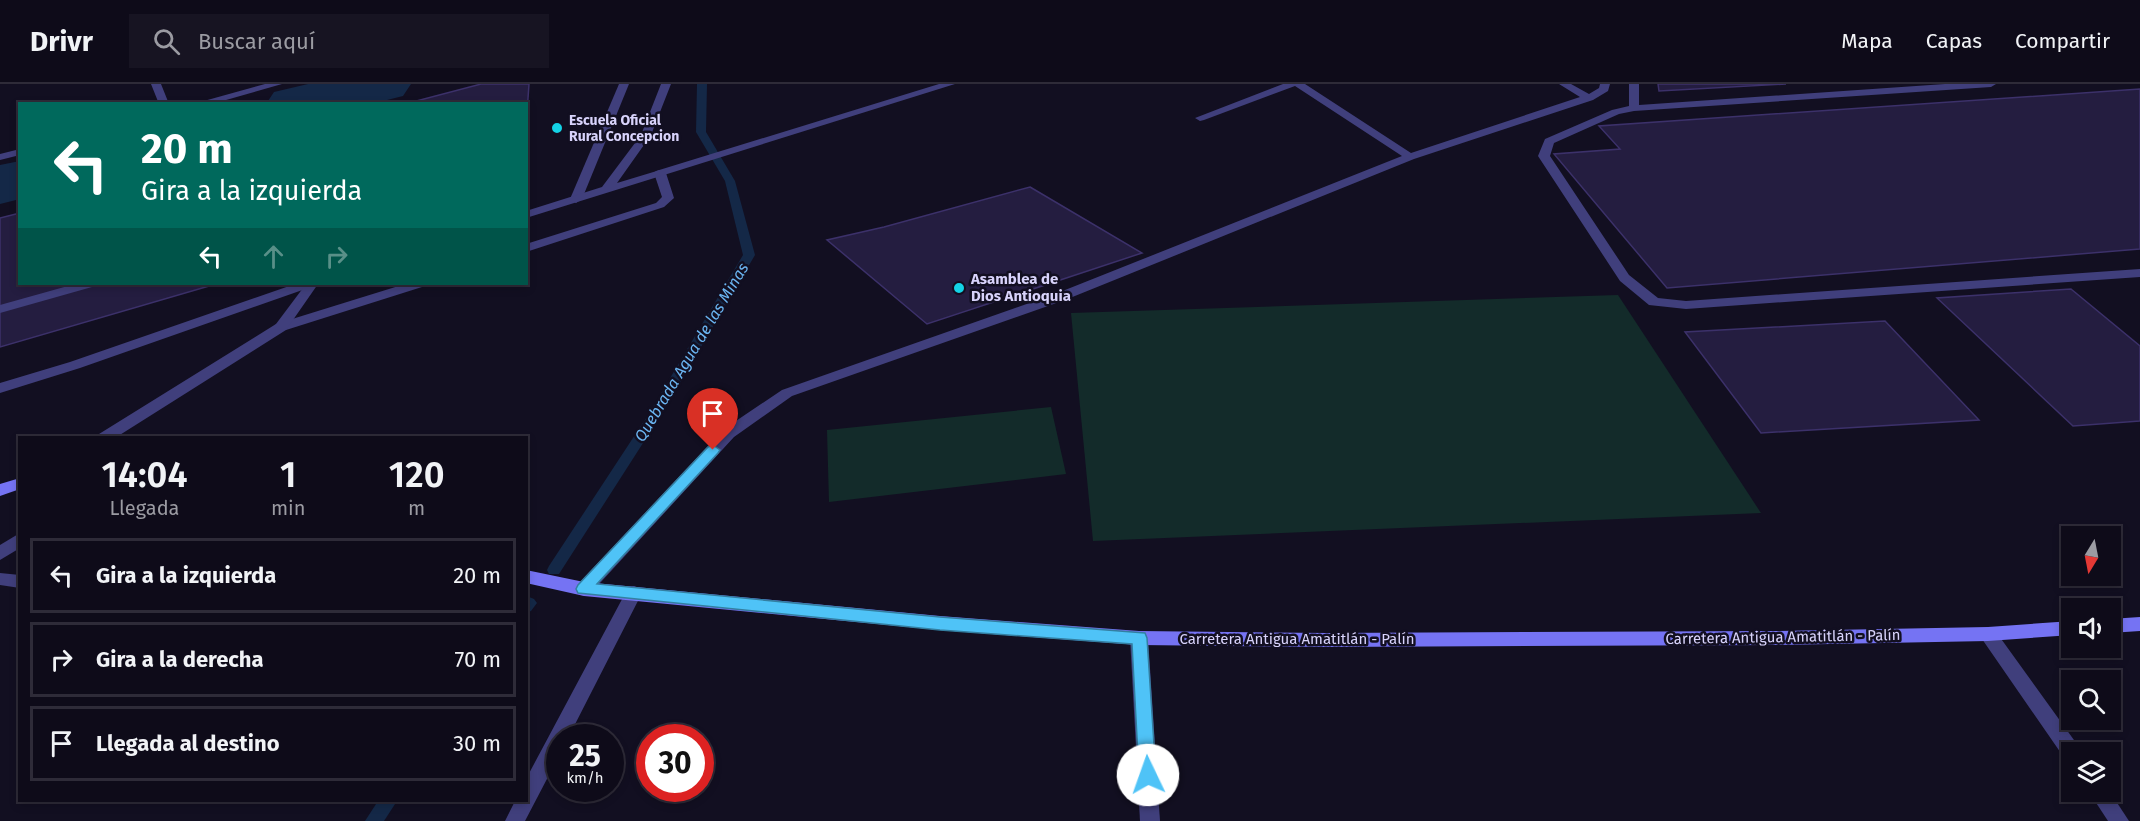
<!DOCTYPE html>
<html lang="es">
<head>
<meta charset="utf-8">
<style>
	:root { --surface:#0e0b19; --page:#171422; --text:#f1f3f6; --muted:#9b9ba2; --line:#2e2b38 }
	body { margin:0; font-family:"Fira Sans",sans-serif; background:var(--page); color:var(--text); height:100vh; display:flex; flex-direction:column; font-size:22px; white-space:nowrap }
	* { box-sizing:border-box; margin:0 }
	p { font-size:20px; color:var(--muted) }
	.icon { flex:none; width:33px; height:33px; fill:none; stroke:currentColor; stroke-width:2; stroke-linecap:round; stroke-linejoin:round }
	.map { position:relative; flex:1; overflow:hidden }
	.drawer { position:absolute; left:18px; top:352px; width:510px; height:366px; display:flex; flex-direction:column; background:var(--surface); border-radius:0px; box-shadow:0 3px 9px #0003,0 0 0 2px var(--line) }
	.drawer>* { flex:none }
	.banner { position:absolute; left:18px; top:18px; width:510px; height:183px; border-radius:0px; box-shadow:0 3px 9px #0003,0 0 0 2px var(--line); background:#00695c; color:#fff; overflow:hidden }
	.needle { width:39px; rotate:190deg }
	.fabs { position:absolute; left:2061px; top:442px; display:grid; gap:12px }
	.fabs a { display:grid; place-items:center; width:60px; height:60px; border-radius:0px; background:var(--surface); box-shadow:0 3px 9px #0003,0 0 0 2px var(--line); font-size:30px }
	.speed { position:absolute; left:546px; top:640px; display:flex; gap:12px; font-size:30px; font-weight:700; text-align:center }
	.speed>* { display:grid; place-content:center; width:78px; height:78px; border-radius:50%; background:var(--surface); box-shadow:0 3px 9px #0003,0 0 0 2px var(--line); line-height:1 }
	.speed small { font-size:15px; font-weight:400 }
	.speed .limit { border:9px solid #d22; background:#fff; color:#111 }
	.pin { position:absolute; display:grid; place-items:center; width:51px; height:51px; color:#fff; margin:-62px -26px; border-radius:50% 50% 50% 0; rotate:-45deg; box-shadow:0 0 6px #0007 }
	.pin .icon { rotate:45deg }
	.me { position:absolute; width:66px; margin:-33px; rotate:357deg; stroke-linejoin:round; filter:drop-shadow(0 0 4px #0008) }
	.turn { display:flex; align-items:center; gap:21px; height:126px; padding:0 24px; font-size:27px }
	.turn .icon { width:78px; height:78px; stroke-width:2.5 }
	.turn b { display:block; font-size:42px; line-height:51px }
	.lanes { display:flex; align-items:center; height:57px; padding:0 24px; background:#0003; justify-content:center; gap:30px; direction:ltr }
	.lanes .off { opacity:.35 }
	.eta { display:flex; justify-content:space-evenly; align-items:center; height:102px; text-align:center }
	.eta b { font-size:36px; font-weight:600; line-height:42px }
	ul { padding:0; list-style:none }
	li { display:flex; align-items:center; gap:18px; height:75px; margin:0 12px 9px; padding:0 12px; border:3px solid var(--line); border-radius:0px }
	li div { flex:1 }
	li b { display:block; font-size:22px }
	li em { font-style:normal }
	header { display:flex; align-items:center; gap:36px; box-sizing:border-box; height:84px; padding:0 30px; background:var(--surface); border-bottom:2px solid var(--line) }
	header strong { font-size:28px }
	nav { display:flex; gap:33px; margin-inline-start:auto; font-size:21px }
	.search { width:420px; height:54px; background:var(--page); display:flex; align-items:center; gap:15px; box-sizing:border-box; padding:0 21px; border-radius:0px; color:var(--muted); font-size:22px }
	.map>svg:first-child { display:block }
	.green { fill:#132b2a }
	.lines { fill:none; stroke-linecap:round; stroke-linejoin:round }
	.stream { fill:#142847; fill-rule:evenodd }
	.river { fill:#142847; fill-rule:evenodd }
	.building { fill:#241d40; stroke:#3c316a; stroke-width:1.5 }
	.service { fill:#403f7c; fill-rule:evenodd }
	.minor { fill:#403f7c; fill-rule:evenodd }
	.tertiary { fill:#403f7c; fill-rule:evenodd }
	.secondary { fill:#7573f3; fill-rule:evenodd }
	.route { fill:#4fc3f7; stroke:#337fa1; stroke-width:1.5 }
	.poi-dot { fill:#14d3e6; stroke:#120f21; stroke-width:2 }
	.labels { text-anchor:middle; stroke-width:5; stroke-linejoin:round; paint-order:stroke }
	.far-poi-label { font-size:14px; font-weight:bold; fill:#d8d3fb; stroke:#120f21; text-anchor:start }
	.poi-label { font-size:15px; font-weight:bold; fill:#d8d3fb; stroke:#120f21; text-anchor:start }
	.street-label { font-size:15px; fill:#d8d3fb; stroke:#120f21 }
	.water-label { font-size:16px; font-style:italic; fill:#6bb5f2; stroke:#120f21 }
</style>
</head>
<body>
<header>
<strong>Drivr</strong>
<div class="search"><svg class="icon" aria-label="search" viewBox="0 0 24 24"><circle cx="10" cy="10" r="6"/><path d="M15 15l6 6"/></svg>Buscar aquí</div>
<nav><a>Mapa</a><a>Capas</a><a>Compartir</a></nav>
</header>
<div class="map">
<svg width="2140" height="737" viewBox="0 0 2140 737">
	<rect width="100%" height="100%" fill="#120f21"/>
	<g class="green">
		<path d="M1618 211 1761 429 1093 457 1071 229Z"/>
		<path d="M1051 323 1066 390 829 418 827 346Z"/>
	</g>
	<g class="lines">
		<g class="stream">
			<path d="M697 0H707L706 48 735 97 755 171 661 331 559 490H549L547 486 549 482 650 328 743 171 725 97 696 48Z"/>
			<path d="M529 513 534 515 537 519 531 527 526 529V514Z"/>
			<path d="M378 717H397L384 737H365Z"/>
		</g>
		<g class="river">
			<path d="M308 0H411L403 12 371 20H266L274 8Z"/>
			<path d="M20 77V115L0 120V81Z"/>
		</g>
	</g>
	<g class="building">
		<path d="M481 0H529L526 43V20H405Z"/>
		<path d="M1658 0H1786L1659 7Z"/>
		<path d="M2140 5V165L1667 204 1554 70 1620 65 1599 42Z"/>
		<path d="M1030 103 1142 169 927 240 827 156 884 143Z"/>
		<path d="M20 129V200H216L0 263V134Z"/>
		<path d="M2071 205 2140 262V337L2073 342 1937 214Z"/>
		<path d="M1885 237 1979 336 1761 349 1685 248Z"/>
	</g>
	<g class="lines">
		<g class="service">
			<path d="M619 0H629L582 115 576 119 572 117 570 115Z"/>
			<path d="M1629 0H1639V21L1945 0H1996L1991 3 1634 27 1619 30 1554 59 1550 72 1629 191 1658 214 1686 217 2140 185V193L1686 225 1649 221 1620 197 1538 72 1545 55 1612 26 1629 22Z"/>
			<path d="M660 86 666 89 674 114 664 123 526 168V160L656 119 662 113 654 89Z"/>
			<path d="M75 200H93L92 203 0 229V221Z"/>
			<path d="M405 200H423L422 203 286 246H276L274 243 276 240Z"/>
			<path d="M20 449V464L0 476V461Z"/>
			<path d="M0 489 20 491V504L0 501Z"/>
			<path d="M634 502 640 504 642 509 568 654H560V670L525 737H505L515 717H526V695L628 504Z"/>
		</g>
		<g class="minor">
			<path d="M151 0H161L169 20H159Z"/>
			<path d="M939 0H955L664 91H656L654 89 656 87Z"/>
			<path d="M1283 0H1305L1411 69 1580 13 1559 0H1571L1589 10 1599 4 1600 0H1610L1608 7 1593 16 1414 75 1065 216 792 312 734 353 590 510 584 512 578 510 576 505 578 500 724 345 782 306 1055 210 1402 72 1295 2 1204 36 1200 37 1195 34Z"/>
			<path d="M295 200H312L311 203 80 284 0 309V299L70 278Z"/>
			<path d="M1988 543 1994 545 2079 663 2081 669H2072V677L2065 675 1982 555 1979 550 1982 545Z"/>
			<path d="M1139 547 1145 549 1148 554 1160 737H1140L1130 554 1133 549Z"/>
			<path d="M2089 708H2110L2129 737H2108Z"/>
		</g>
		<g class="tertiary">
			<path d="M265 0H282L212 20H193Z"/>
			<path d="M661 0H671L651 51 617 99 660 86 666 89 664 91 526 134V127L602 103 641 51Z"/>
			<path d="M20 65V71L0 76V70Z"/>
			<path d="M306 200H318L286 246 115 354H97L99 350 276 240Z"/>
		</g>
		<g class="secondary">
			<path d="M20 394V405L0 412V400Z"/>
			<path d="M526 486 584 498 940 532 1139 547 1327 549 1776 547 1988 543 2072 537V551L1988 557 1776 561 1327 563 1139 561 940 546 584 512 526 499Z"/>
			<path d="M2140 533V547L2110 549V535Z"/>
		</g>
	</g>
	<path class="route" d="M713 361 720 366 718 369 597 500 940 533 1145 549 1147 554 1156 691 1154 697 1148 699 1141 697 1139 691 1132 560 940 546 578 509 576 505 578 501 708 363Z"/>
	<g class="poi-dot">
		<circle cx="557" cy="44" r="6"/>
		<circle cx="959" cy="204" r="6"/>
	</g>
	<g class="labels">
		<g class="far-poi-label">
			<text x="569" y="41">Escuela Oficial<tspan x="569" dy="16">Rural Concepcion</tspan></text>
		</g>
		<g class="poi-label">
			<text x="971" y="200">Asamblea de<tspan x="971" dy="17">Dios Antioquia</tspan></text>
		</g>
		<g class="street-label">
			<text transform="translate(1783 553) rotate(-1)" y="5">Carretera Antigua Amatitlán - Palín</text>
			<text x="1297" y="560">Carretera Antigua Amatitlán - Palín</text>
		</g>
		<g class="water-label">
			<text transform="translate(691 268) rotate(-59)" y="6">Quebrada Agua de las Minas</text>
		</g>
	</g>
</svg>
<div class="fabs">
<a><svg class="needle" viewBox="-14 -14 28 28"><path d="M0-13l5 13h-10z" fill="#e53935"/><path d="M0 13l5-13h-10z" fill="#9b9ba2"/></svg></a>
<a><svg class="icon" aria-label="sound" viewBox="0 0 24 24"><path d="M4 9h4l5-4v14l-5-4H4zM17 9q2 3 0 6"/></svg></a>
<a><svg class="icon" aria-label="search" viewBox="0 0 24 24"><circle cx="10" cy="10" r="6"/><path d="M15 15l6 6"/></svg></a>
<a><svg class="icon" aria-label="layers" viewBox="0 0 24 24"><path d="M12 4l9 5-9 5-9-5zM3 14l9 5 9-5"/></svg></a>
</div>
<div class="speed"><div>25<small>km/h</small></div><div class="limit">30</div></div>
<div class="pin" style="left:713px;top:366px;background:#d93025"><svg class="icon" aria-label="arrive" viewBox="0 0 24 24"><path d="M6 21V4h12l-3 4 3 4H6"/></svg></div>
<svg class="me" style="left:1148px;top:691px" viewBox="-20 -20 40 40"><circle r="19" fill="#fff"/><path d="M0-13L10 11 0 6-10 11z" fill="#4fc3f7"/></svg>
<div class="banner">
<div class="turn"><svg class="icon" aria-label="left" viewBox="0 0 24 24"><path d="M17 20v-9H6M10 6l-5 5 5 5"/></svg><div><b>20 m</b>Gira a la izquierda</div></div>
<div class="lanes"><svg class="icon" aria-label="left" viewBox="0 0 24 24"><path d="M17 20v-9H6M10 6l-5 5 5 5"/></svg><svg class="icon off" aria-label="ahead" viewBox="0 0 24 24"><path d="M12 20V5M6 11l6-6 6 6"/></svg><svg class="icon off" aria-label="right" viewBox="0 0 24 24"><path d="M7 20v-9h11M14 6l5 5-5 5"/></svg></div>
</div>
<section class="drawer">
<div class="eta">
<div><b>14:04</b><p>Llegada</p></div>
<div><b>1</b><p>min</p></div>
<div><b>120</b><p>m</p></div>
</div>
<ul>
<li><svg class="icon" aria-label="left" viewBox="0 0 24 24"><path d="M17 20v-9H6M10 6l-5 5 5 5"/></svg><div><b>Gira a la izquierda</b></div><em>20 m</em></li>
<li><svg class="icon" aria-label="right" viewBox="0 0 24 24"><path d="M7 20v-9h11M14 6l5 5-5 5"/></svg><div><b>Gira a la derecha</b></div><em>70 m</em></li>
<li><svg class="icon" aria-label="arrive" viewBox="0 0 24 24"><path d="M6 21V4h12l-3 4 3 4H6"/></svg><div><b>Llegada al destino</b></div><em>30 m</em></li>
</ul>
</section>
</div>
</body>
</html>
